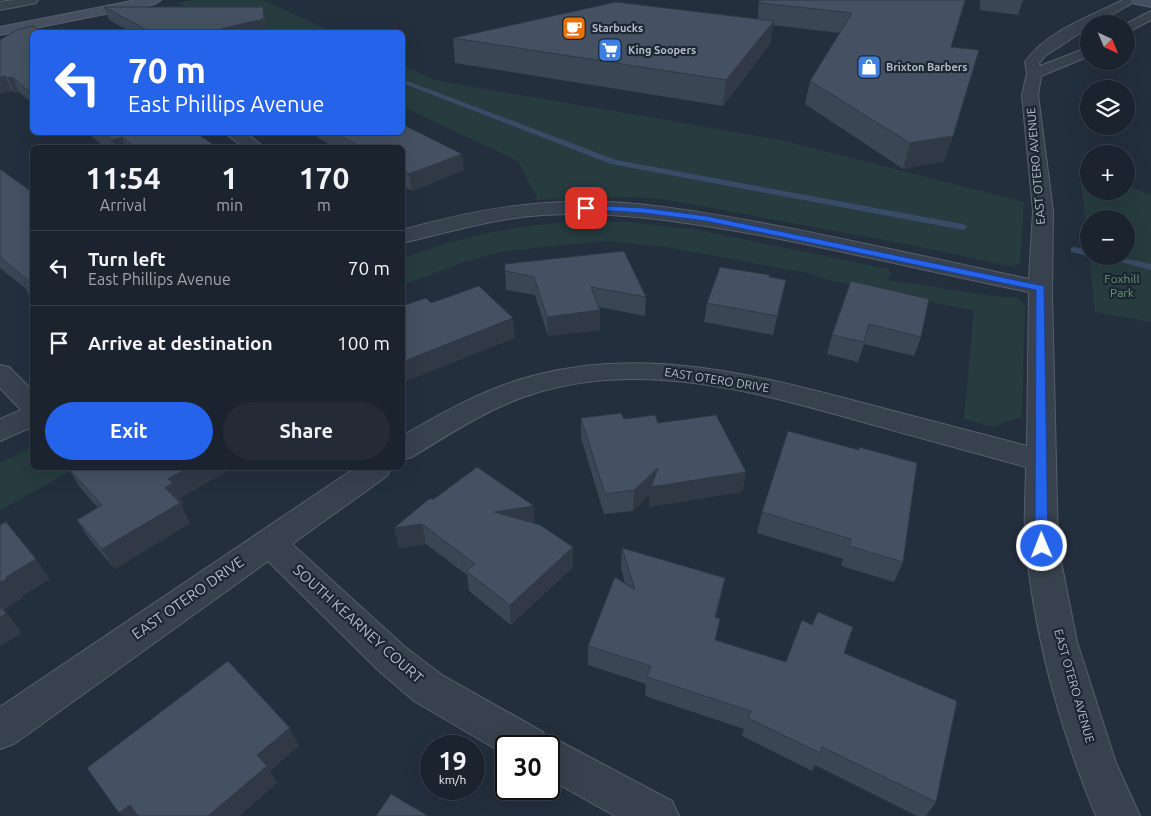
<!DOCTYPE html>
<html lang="en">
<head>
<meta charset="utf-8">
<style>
	:root { --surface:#1b232e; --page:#242b36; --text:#f1f3f6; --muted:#a0a4aa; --line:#39404a; --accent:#2563eb }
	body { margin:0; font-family:Ubuntu,sans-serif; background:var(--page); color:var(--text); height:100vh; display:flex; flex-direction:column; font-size:19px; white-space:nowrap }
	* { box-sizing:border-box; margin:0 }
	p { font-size:16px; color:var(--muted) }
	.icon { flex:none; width:28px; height:28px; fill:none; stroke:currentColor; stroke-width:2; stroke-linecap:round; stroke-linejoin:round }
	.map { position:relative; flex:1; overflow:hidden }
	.side { position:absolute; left:30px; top:145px; width:375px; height:325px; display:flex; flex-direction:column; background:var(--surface); border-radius:8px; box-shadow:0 5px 20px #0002,0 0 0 1px var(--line) }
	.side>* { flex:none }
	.banner { position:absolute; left:30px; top:30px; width:375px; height:105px; border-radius:8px; box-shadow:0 5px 20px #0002,0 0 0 1px var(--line); background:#2563eb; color:#fff; overflow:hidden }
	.needle { width:32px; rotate:136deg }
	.controls { position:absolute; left:1080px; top:15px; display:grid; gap:10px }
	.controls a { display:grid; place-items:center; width:55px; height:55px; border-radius:50%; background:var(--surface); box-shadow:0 5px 20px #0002,0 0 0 1px var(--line); font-size:25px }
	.speed { position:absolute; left:420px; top:735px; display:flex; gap:10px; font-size:25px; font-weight:700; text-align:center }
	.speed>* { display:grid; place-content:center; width:65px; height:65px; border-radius:50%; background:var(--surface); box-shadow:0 5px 20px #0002,0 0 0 1px var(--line); line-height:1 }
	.speed small { font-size:12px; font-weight:400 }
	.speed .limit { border:2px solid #111; border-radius:8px; background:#fff; color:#111 }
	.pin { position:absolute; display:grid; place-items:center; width:42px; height:42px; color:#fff; margin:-21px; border-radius:10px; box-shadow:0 2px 8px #0006 }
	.me { position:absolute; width:55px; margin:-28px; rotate:359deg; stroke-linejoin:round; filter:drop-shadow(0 0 4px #0008) }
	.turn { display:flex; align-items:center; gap:18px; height:105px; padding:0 15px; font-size:22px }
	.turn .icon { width:65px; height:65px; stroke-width:2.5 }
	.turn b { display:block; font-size:35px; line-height:42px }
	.eta { display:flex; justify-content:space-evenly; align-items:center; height:85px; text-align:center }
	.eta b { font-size:30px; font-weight:700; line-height:35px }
	.cta { display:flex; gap:10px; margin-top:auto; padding:10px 15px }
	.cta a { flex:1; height:58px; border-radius:30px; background:var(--accent); color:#fff; font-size:20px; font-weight:700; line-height:58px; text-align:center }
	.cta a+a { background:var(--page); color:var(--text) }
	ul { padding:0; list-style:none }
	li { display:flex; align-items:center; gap:15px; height:75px; padding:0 15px; border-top:1px solid var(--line) }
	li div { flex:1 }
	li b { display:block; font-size:19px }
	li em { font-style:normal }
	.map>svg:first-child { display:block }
	.green { fill:#263c3f }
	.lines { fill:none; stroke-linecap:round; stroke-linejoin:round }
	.stream { fill:#394c67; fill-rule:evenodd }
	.street-casing { stroke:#565f6c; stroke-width:2 }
	.secondary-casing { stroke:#565f6c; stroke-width:2 }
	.street { fill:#38414e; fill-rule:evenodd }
	.secondary { fill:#465061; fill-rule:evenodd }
	.wall { fill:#3b4654 }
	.shaded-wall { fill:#303945 }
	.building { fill:#455162; stroke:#303945 }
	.route { fill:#2563eb; stroke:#184099 }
	.labels { text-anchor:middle; stroke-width:4.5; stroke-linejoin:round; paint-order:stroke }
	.far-poi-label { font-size:11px; font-weight:bold; fill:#b4bcc9; stroke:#1d2633; text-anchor:start }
	.street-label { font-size:12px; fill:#b4bcc9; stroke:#1d2633 }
	.park-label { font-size:12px; fill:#6b9a76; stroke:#1d2633 }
	.near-street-label { font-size:15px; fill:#b4bcc9; stroke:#1d2633 }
</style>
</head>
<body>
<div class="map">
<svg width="1151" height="816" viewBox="0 0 1151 816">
	<rect width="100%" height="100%" fill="#242f3e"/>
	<g class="green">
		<path d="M193 0H263L333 32H250L176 3Z"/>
		<path d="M403 65 434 80 781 140 1024 202 1020 263 1009 266 911 245 668 200 630 197 538 200 518 161 403 107Z"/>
		<path d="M1080 172 1089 175V191H1126V186L1151 194V322L1095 312 1089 256H1126V219H1089V254Z"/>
		<path d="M572 222H629L698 230 888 269 892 273 887 280 1000 297H1017L1025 306 1022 418H1016L994 427 964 419 974 311 821 278 812 274 666 247 607 241 505 251 464 262 403 285V258C458 238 513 225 572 222Z"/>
		<path d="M32 447V468H77L0 510V463Z"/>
	</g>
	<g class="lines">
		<g class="stream">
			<path d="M402 79 616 160 963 224 967 227 963 230 611 164 402 83Z"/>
			<path d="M1074 247 1089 250V256L1071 252V248Z"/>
			<path d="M1097 256H1114L1151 264V270Z"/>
		</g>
		<g class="street-casing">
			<g id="street">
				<path d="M13 0H38L36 3 0 10V2Z"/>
				<path d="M1123 0H1138L1095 24H1089V27L1045 56 1039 63 1040 66 1089 47V56L1041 76 1038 95 1053 211 1052 294 1058 546 1077 642 1116 763 1140 816H1096C1061 732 1035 638 1026 547 1023 521 1026 493 1026 467 972 452 917 437 863 422 760 393 646 360 539 392 494 405 453 432 412 457L402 460V436C445 411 488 387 536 375 644 347 753 374 859 402 915 417 971 431 1027 446L1029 292C941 274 853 253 765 236 692 223 618 210 543 215 495 218 449 232 402 243V230C455 215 508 204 563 202 630 199 697 211 762 223 852 240 940 260 1029 279L1033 211 1022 95 1027 74 1025 62C1046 31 1091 16 1123 0Z"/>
				<path d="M1151 11V20L1126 33V24Z"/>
				<path d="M224 132H245L265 148H244Z"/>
				<path d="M0 365 9 367 32 390V427L0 441V419L21 410 0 388Z"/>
				<path d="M355 468H391L387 476 292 544 405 647 442 675 543 732 546 738 549 737 563 743 672 801 679 816H615L549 779V746H506V755L414 701 379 671 268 561 14 744 0 749V707Z"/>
			</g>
		</g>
		<g class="secondary-casing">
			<g id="secondary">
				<path d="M137 0H161L155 4 0 35V27Z"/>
				<path d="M1130 0H1151V7L1132 3Z"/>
			</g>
		</g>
		<use href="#street" class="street"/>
		<use href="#secondary" class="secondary"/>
	</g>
	<g class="wall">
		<path d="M759 0H966L951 47 953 136 944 161 903 169 805 104 810 81 840 33 773 25 770 44 723 106 455 63 453 38 758 19V12Z"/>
		<path d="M980 0H1023L1018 15 980 10Z"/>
		<path d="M104 7 266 20 267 32H131L109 20Z"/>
		<path d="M32 32V103L19 92 15 93 12 91 1 94 0 93V40Z"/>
		<path d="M86 132H195L218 148H106Z"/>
		<path d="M309 132H402L464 170 412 191 402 185V148H335Z"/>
		<path d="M0 169 32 192V300L26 289 0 268Z"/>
		<path d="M505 271 646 297 645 316 599 307 600 310V330L548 336 535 295 506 290Z"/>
		<path d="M770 278 786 280 773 335 704 322 707 303Z"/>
		<path d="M851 281 921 337 914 356 864 344 858 362 827 354 832 335Z"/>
		<path d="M581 418 624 419 658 423 746 472 742 492 649 507 650 494 633 511 604 514 581 438Z"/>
		<path d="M788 431 903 562 894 582 841 566 843 559 757 533 762 512Z"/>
		<path d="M68 468H232L180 498 183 504 181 505 190 523 115 569 90 540 77 520 98 508 79 486Z"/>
		<path d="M434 499 535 524 573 567 511 625 469 591 467 575 426 544 399 548Z"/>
		<path d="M622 548 725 578 716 617V640L786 662 844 653 936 802 926 816H917L815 765 812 771 742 736 744 729 645 696 646 684 588 665V646L625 584 621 568Z"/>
	</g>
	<g class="shaded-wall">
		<path d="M263 7 266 20 267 32H221L220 29Z"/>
		<path d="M774 21 770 44 723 106 726 80Z"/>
		<path d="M5 76 12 91 1 94 0 92V78Z"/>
		<path d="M12 77 19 92 15 93 8 78Z"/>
		<path d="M953 136 944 161 903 169 910 143Z"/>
		<path d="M122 137 126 148H115L112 140Z"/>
		<path d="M462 154 464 170 412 191 409 174Z"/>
		<path d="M786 280 782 299 773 335 777 316Z"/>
		<path d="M600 310V330L548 336 547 317Z"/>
		<path d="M513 318 515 338 402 383V362Z"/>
		<path d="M188 468H232L180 498 183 504 181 505 190 523 115 569 102 549 165 488 168 479Z"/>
		<path d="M658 468 746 472 742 492 649 507 650 494 633 511 634 490Z"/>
		<path d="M534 506 535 526 494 512Z"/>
		<path d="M422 524 426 544 399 548 394 528Z"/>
		<path d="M573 547V567L511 625 510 605Z"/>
		<path d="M36 559 50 579 22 596 23 598 5 609 22 633 0 647V583L6 577Z"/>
		<path d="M725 578 721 597 711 636 715 617Z"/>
		<path d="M290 728 299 746 270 771 277 783 240 816H208L257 755Z"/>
		<path d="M130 805 140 816H122L119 813Z"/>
	</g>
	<g class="building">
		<path d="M760 0H965L951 47 979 50 953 136 910 143 810 81 852 13 760 3Z"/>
		<path d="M616 2 774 21 726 80 453 38Z"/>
		<path d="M104 7H263L264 19 220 29 227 32H151Z"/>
		<path d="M33 26 42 32H32V94L12 77 8 78 5 76 0 78V40L16 30Z"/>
		<path d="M402 124 462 154 409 174 402 170V148H362L334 132H402Z"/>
		<path d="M102 132H195L218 148H136L122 137 112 140Z"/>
		<path d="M0 169 32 192V290L24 284 30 282 0 257Z"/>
		<path d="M624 251 646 297 591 287 600 310 547 317 534 277 505 271V264Z"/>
		<path d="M720 267 770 275 769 277 786 280 777 316 707 303Z"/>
		<path d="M851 281 929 299 921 337 869 324 864 342 832 335Z"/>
		<path d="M479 286 513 318 402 362V306L426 298 431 303Z"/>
		<path d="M621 413 624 419 655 415 658 423 716 415 746 472 651 487 658 468 634 490 605 494 581 418Z"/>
		<path d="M788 431 859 450V447L917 463 903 562 849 546 851 539 762 512Z"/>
		<path d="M477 467 534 506 494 512 540 525 573 547 510 605 466 571 475 564 422 524 394 528 429 499H434Z"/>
		<path d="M68 468H188L168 479 173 483 165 488 180 503 102 549 77 520 102 505Z"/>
		<path d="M6 522 36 559 6 577 8 578 0 583V525Z"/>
		<path d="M622 548 725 578 715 617 720 619 715 640 786 662 802 620 812 625 818 612 853 627 844 653 957 701 936 802 822 747 820 753 748 718 751 711 647 677 651 666 588 646 615 577 635 590Z"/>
		<path d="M0 606 6 614 0 617Z"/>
		<path d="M228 661 290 728 257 755 267 766 208 816H138L130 805 119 813 87 768Z"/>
		<path d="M391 794 428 816H376Z"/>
	</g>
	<path class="route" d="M586 205 644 208 706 216 1044 286 1048 546 1046 550 1042 551 1037 550 1035 546 1036 290 706 221 644 213 584 209V206Z"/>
	<defs>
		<g id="cafe-square" transform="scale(1.25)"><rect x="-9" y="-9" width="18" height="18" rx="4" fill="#e8710a" stroke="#1d2633"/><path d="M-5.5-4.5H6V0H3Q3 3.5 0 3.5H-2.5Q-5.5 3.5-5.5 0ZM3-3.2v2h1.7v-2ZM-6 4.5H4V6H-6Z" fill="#fff"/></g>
		<g id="supermarket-square" transform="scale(1.25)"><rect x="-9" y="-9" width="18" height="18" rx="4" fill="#3f7fe0" stroke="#1d2633"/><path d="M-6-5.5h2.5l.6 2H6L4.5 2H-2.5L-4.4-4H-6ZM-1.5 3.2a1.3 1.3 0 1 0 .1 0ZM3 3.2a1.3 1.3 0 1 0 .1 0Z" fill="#fff"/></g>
		<g id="shop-square" transform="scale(1.25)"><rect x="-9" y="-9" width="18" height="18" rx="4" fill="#3f7fe0" stroke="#1d2633"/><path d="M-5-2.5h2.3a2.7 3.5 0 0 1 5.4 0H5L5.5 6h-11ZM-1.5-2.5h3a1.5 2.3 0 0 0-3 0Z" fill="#fff"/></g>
	</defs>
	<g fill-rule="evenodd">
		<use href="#cafe-square" x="574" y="28"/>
		<use href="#supermarket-square" x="610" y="50"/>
		<use href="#shop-square" x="869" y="67"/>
	</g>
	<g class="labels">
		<g class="far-poi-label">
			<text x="592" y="32">Starbucks</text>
			<text x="628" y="54">King Soopers</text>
			<text x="886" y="71">Brixton Barbers</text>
		</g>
		<g class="street-label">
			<text transform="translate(1036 166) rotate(-95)" y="4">EAST OTERO AVENUE</text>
			<text transform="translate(717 380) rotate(9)" y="4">EAST OTERO DRIVE</text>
			<text transform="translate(1074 686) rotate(74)" y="4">EAST OTERO AVENUE</text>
		</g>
		<g class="park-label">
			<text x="1122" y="283">Foxhill<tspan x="1122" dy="14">Park</tspan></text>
		</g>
		<g class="near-street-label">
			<text transform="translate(188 598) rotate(-35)" y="5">EAST OTERO DRIVE</text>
			<text transform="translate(358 624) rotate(42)" y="5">SOUTH KEARNEY COURT</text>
		</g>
	</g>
</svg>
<div class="controls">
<a><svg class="needle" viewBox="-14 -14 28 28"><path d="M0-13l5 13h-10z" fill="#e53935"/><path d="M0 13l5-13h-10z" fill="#a0a4aa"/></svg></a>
<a><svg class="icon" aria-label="layers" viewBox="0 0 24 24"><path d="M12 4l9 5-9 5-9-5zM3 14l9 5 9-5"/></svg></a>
<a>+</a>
<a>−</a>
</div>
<div class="speed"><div>19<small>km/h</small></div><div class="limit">30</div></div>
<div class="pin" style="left:586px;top:208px;background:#d93025"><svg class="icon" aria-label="arrive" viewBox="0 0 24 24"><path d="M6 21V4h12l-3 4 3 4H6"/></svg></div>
<svg class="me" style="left:1042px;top:546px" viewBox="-20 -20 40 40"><circle r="17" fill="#2563eb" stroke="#fff" stroke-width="3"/><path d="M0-11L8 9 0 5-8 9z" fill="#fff"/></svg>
<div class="banner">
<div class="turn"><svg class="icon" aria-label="left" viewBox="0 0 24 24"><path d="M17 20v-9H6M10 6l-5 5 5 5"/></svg><div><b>70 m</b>East Phillips Avenue</div></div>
</div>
<section class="side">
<div class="eta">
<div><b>11:54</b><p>Arrival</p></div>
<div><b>1</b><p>min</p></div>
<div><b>170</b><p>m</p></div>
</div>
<ul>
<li><svg class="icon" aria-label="left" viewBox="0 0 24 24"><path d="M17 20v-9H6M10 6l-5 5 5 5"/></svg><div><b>Turn left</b><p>East Phillips Avenue</p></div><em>70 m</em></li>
<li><svg class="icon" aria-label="arrive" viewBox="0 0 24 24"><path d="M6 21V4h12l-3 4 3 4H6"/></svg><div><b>Arrive at destination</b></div><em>100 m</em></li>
</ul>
<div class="cta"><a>Exit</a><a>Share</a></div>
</section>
</div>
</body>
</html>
